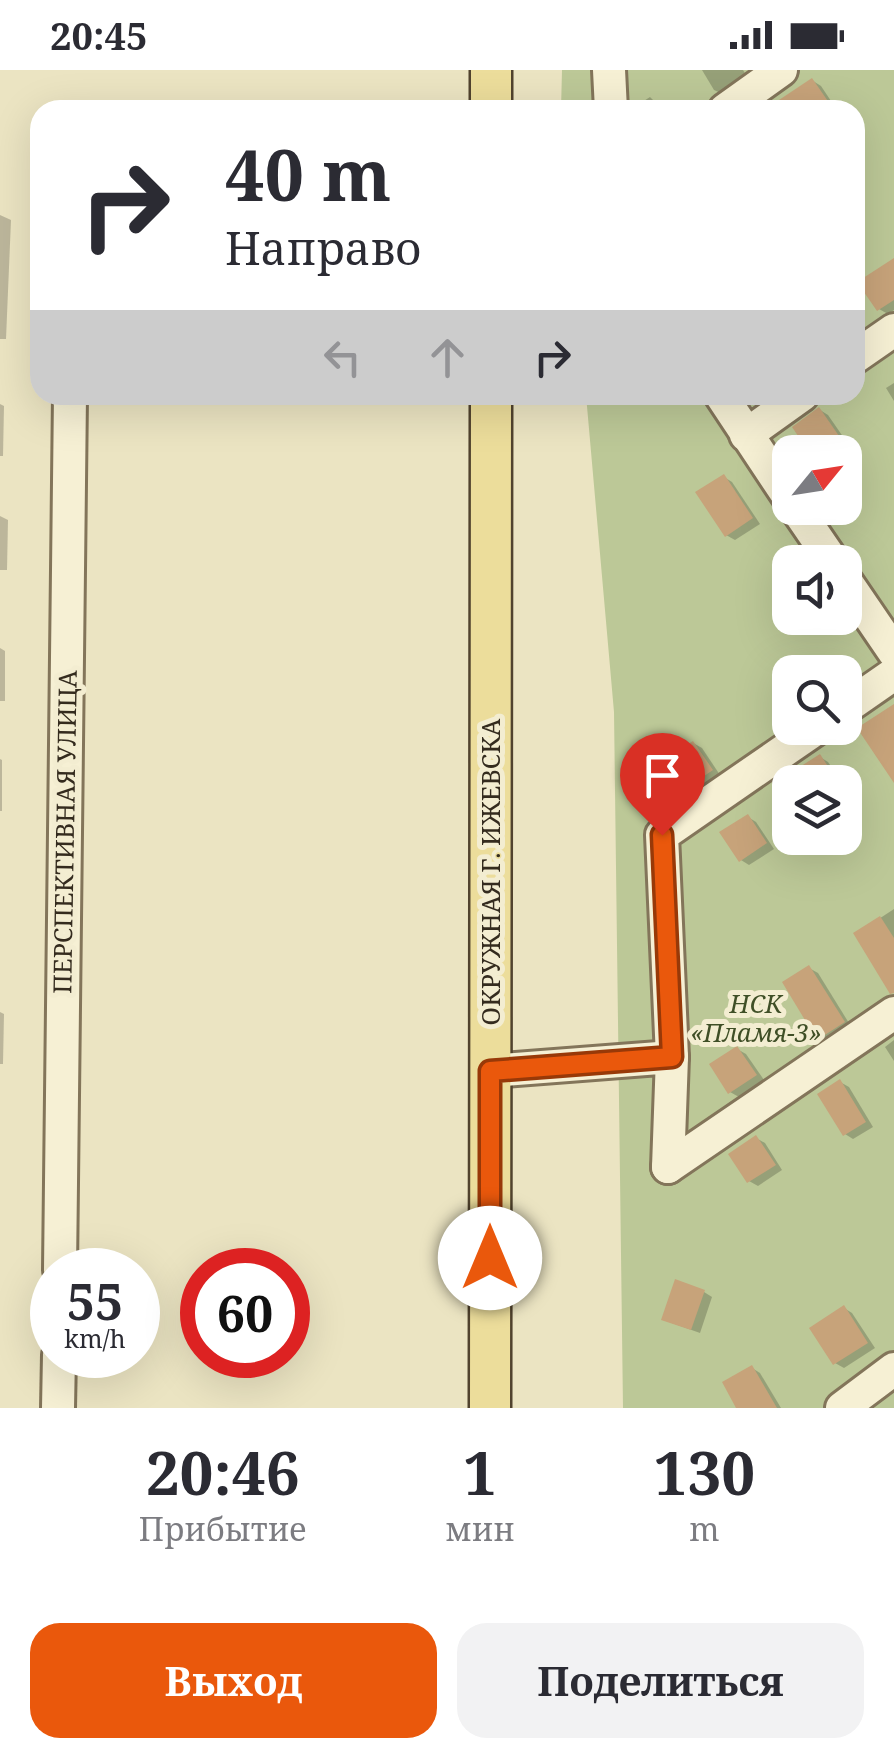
<!DOCTYPE html>
<html lang="ru">
<head>
<meta charset="utf-8">
<style>
	:root { --surface:#fff; --page:#f2f2f3; --text:#2b2b33; --muted:#7c7c81; --accent:#ea580c }
	body { margin:0; font-family:"Noto Serif",serif; background:var(--page); color:var(--text); height:100vh; display:flex; flex-direction:column; font-size:38px; white-space:nowrap }
	* { box-sizing:border-box; margin:0 }
	p { font-size:32px; color:var(--muted) }
	.icon { flex:none; width:55px; height:55px; fill:none; stroke:currentColor; stroke-width:2; stroke-linecap:round; stroke-linejoin:round }
	.map { position:relative; height:1338px; overflow:hidden }
	.sheet { display:flex; flex-direction:column; background:var(--surface); flex:1 }
	.sheet>* { flex:none }
	.banner { position:absolute; left:30px; top:30px; width:835px; height:305px; border-radius:30px; box-shadow:0 10px 40px #0002; background:#fff; color:var(--text); overflow:hidden }
	.needle { width:65px; rotate:60deg }
	.tools { position:absolute; left:772px; top:365px; display:grid; gap:20px }
	.tools a { display:grid; place-items:center; width:90px; height:90px; border-radius:20px; background:var(--surface); box-shadow:0 10px 40px #0002; font-size:50px }
	.speed { position:absolute; left:30px; top:1178px; display:flex; gap:20px; font-size:50px; font-weight:700; text-align:center }
	.speed>* { display:grid; place-content:center; width:130px; height:130px; border-radius:50%; background:var(--surface); box-shadow:0 10px 40px #0002; line-height:1 }
	.speed small { font-size:25px; font-weight:400 }
	.speed .limit { border:15px solid #d22; background:#fff; color:#111 }
	.pin { position:absolute; display:grid; place-items:center; width:85px; height:85px; color:#fff; margin:-102px -42px; border-radius:50% 50% 50% 0; rotate:-45deg; box-shadow:0 0 10px #0007 }
	.pin .icon { rotate:45deg }
	.me { position:absolute; width:110px; margin:-55px; rotate:0deg; stroke-linejoin:round; filter:drop-shadow(0 0 8px #0008) }
	.turn { display:flex; align-items:center; gap:35px; height:210px; padding:0 30px; font-size:45px }
	.turn .icon { width:130px; height:130px; stroke-width:2.5 }
	.turn b { display:block; font-size:70px; line-height:85px }
	.lanes { display:flex; align-items:center; height:95px; padding:0 30px; background:#0003; justify-content:center; gap:50px; direction:ltr }
	.lanes .off { opacity:.35 }
	.eta { display:flex; justify-content:space-evenly; align-items:center; height:170px; text-align:center }
	.eta b { font-size:60px; font-weight:700; line-height:70px }
	.cta { display:flex; gap:20px; margin-top:auto; padding:20px 30px }
	.cta a { flex:1; height:115px; border-radius:30px; background:var(--accent); color:#fff; font-size:40px; font-weight:700; line-height:115px; text-align:center }
	.cta a+a { background:var(--page); color:var(--text) }
	.status { display:flex; justify-content:space-between; align-items:center; height:70px; padding:0 50px; background:var(--surface); direction:ltr }
	.status svg { height:28px; fill:currentColor }
	.map>svg:first-child { display:block }
	.green { fill:#bcc897; fill-rule:evenodd }
	.shadow { fill:#0003 }
	.building { fill:#c7a37a }
	.lines { fill:none; stroke-linecap:round; stroke-linejoin:round }
	.minor-casing { stroke:#83755a; stroke-width:38 }
	.major-casing { stroke:#51432e; stroke-width:45 }
	.minor { stroke:#f6f0d4; stroke-width:32 }
	.major { stroke:#ecdd9b; stroke-width:40 }
	.route-casing { stroke:#983908; stroke-width:25 }
	.route { stroke:#ea580c; stroke-width:18 }
	.labels { text-anchor:middle; stroke-width:10; stroke-linejoin:round; paint-order:stroke }
	.street-label { font-size:25px; fill:#342b1e; stroke:#f3edd1 }
	.park-label { font-size:25px; font-style:italic; fill:#3f4f26; stroke:#f3edd1 }
</style>
</head>
<body>
<div class="status"><b>20:45</b><svg viewBox="0 0 49 12"><path d="M0 12V9h3v3zM5 12V6h3v6zM10 12V3h3v9zM15 12V0h3v12zM26 1h20v11H26zM47 4h2v5h-2z"/></svg></div>
<div class="map">
<svg width="894" height="1338" viewBox="0 0 894 1338">
	<rect width="100%" height="100%" fill="#ebe4c2"/>
	<path class="green" d="M562 0H894V1338H623L614 642 586 325H855V40H561ZM790 382H845V438H790ZM790 492H845V548H790ZM790 602H845V658H790ZM790 712H845V768H790Z"/>
	<g class="shadow">
		<path d="M702 0H743L748 8 723 24 714 20Z"/>
		<path d="M813 11 821 16 837 40H796Z"/>
		<path d="M650 27 663 40H632L633 38Z"/>
		<path d="M0 145 11 150 6 269H0Z"/>
		<path d="M894 201V240L888 244 879 239Z"/>
		<path d="M894 313V331L886 318Z"/>
		<path d="M0 334 4 336 3 386H0Z"/>
		<path d="M820 340 828 345 846 371 829 382H812L795 357Z"/>
		<path d="M724 407 732 412 760 454 735 470 726 465Z"/>
		<path d="M0 446 8 450 7 500H0Z"/>
		<path d="M0 578 5 581V631H0Z"/>
		<path d="M693 673 702 678 720 705 695 722 686 717Z"/>
		<path d="M820 687 828 692 842 712H801L795 703Z"/>
		<path d="M0 689 2 690V741H0Z"/>
		<path d="M748 747 756 752 774 779 749 795 741 790Z"/>
		<path d="M894 839V921L856 864Z"/>
		<path d="M809 898 818 903 852 958 828 973 819 968Z"/>
		<path d="M0 942 4 944 3 994H0Z"/>
		<path d="M894 970V991L885 977Z"/>
		<path d="M737 979 746 984 764 1010 739 1027 730 1022Z"/>
		<path d="M840 1012 849 1017 873 1057 853 1069 845 1064Z"/>
		<path d="M756 1068 765 1073 782 1100 758 1116 749 1111Z"/>
		<path d="M704 1222 712 1227 700 1263 672 1253Z"/>
		<path d="M844 1238 852 1243 875 1278 844 1298 835 1293Z"/>
		<path d="M752 1298 760 1303 781 1338H739Z"/>
	</g>
	<g class="building">
		<path d="M812 8 834 40H764Z"/>
		<path d="M894 188V230L877 241 857 212Z"/>
		<path d="M819 337 839 366 809 382 792 357Z"/>
		<path d="M724 404 753 448 725 467 695 422Z"/>
		<path d="M894 634V713L857 658Z"/>
		<path d="M693 671 713 700 685 719 665 689Z"/>
		<path d="M820 684 838 712H776Z"/>
		<path d="M748 744 767 773 739 792 719 762Z"/>
		<path d="M880 846 894 868V923L890 924 853 863Z"/>
		<path d="M809 895 845 952 817 970 782 912Z"/>
		<path d="M737 976 757 1005 728 1024 709 994Z"/>
		<path d="M840 1009 866 1052 843 1066 817 1024Z"/>
		<path d="M756 1065 776 1095 747 1113 728 1084Z"/>
		<path d="M675 1209 705 1220 691 1260 661 1250Z"/>
		<path d="M844 1235 868 1273 833 1295 809 1258Z"/>
		<path d="M752 1295 777 1338H736L722 1312Z"/>
	</g>
	<g class="lines">
		<g class="minor-casing">
			<g id="minor">
				<path d="M609 0 611 40"/>
				<path d="M725 40 781 0"/>
				<path d="M855 287 894 260"/>
				<path d="M721 325 790 429"/>
				<path d="M746 365 802 325"/>
				<path d="M796 438 833 492"/>
				<path d="M845 510 894 582"/>
				<path d="M845 638 894 604"/>
				<path d="M672 987 662 765 817 658"/>
				<path d="M490 1001 672 987 668 1097"/>
				<path d="M668 1097 894 943"/>
				<path d="M60 1200 70 325"/>
				<path d="M58 1338 59 1285"/>
				<path d="M842 1338 894 1299"/>
			</g>
		</g>
		<g class="major-casing">
			<g id="major">
				<path d="M491 40V0"/>
				<path d="M490 1338 491 325"/>
			</g>
		</g>
		<use href="#minor" class="minor"/>
		<use href="#major" class="major"/>
	</g>
	<g class="lines">
		<g class="route-casing">
			<path id="route" d="M490 1188V1001L672 987 662 765"/>
		</g>
		<use href="#route" class="route"/>
	</g>
	<g class="labels">
		<g class="street-label">
			<text transform="translate(65 762) rotate(-89)" y="9">ПЕРСПЕКТИВНАЯ УЛИЦА</text>
			<text transform="translate(491 802) rotate(-90)" y="9">ОКРУЖНАЯ Г. ИЖЕВСКА</text>
		</g>
		<g class="park-label">
			<text x="756" y="943">НСК<tspan x="756" dy="29">«Пламя-3»</tspan></text>
		</g>
	</g>
</svg>
<div class="tools">
<a><svg class="needle" viewBox="-14 -14 28 28"><path d="M0-13l5 13h-10z" fill="#e53935"/><path d="M0 13l5-13h-10z" fill="#7c7c81"/></svg></a>
<a><svg class="icon" aria-label="sound" viewBox="0 0 24 24"><path d="M4 9h4l5-4v14l-5-4H4zM17 9q2 3 0 6"/></svg></a>
<a><svg class="icon" aria-label="search" viewBox="0 0 24 24"><circle cx="10" cy="10" r="6"/><path d="M15 15l6 6"/></svg></a>
<a><svg class="icon" aria-label="layers" viewBox="0 0 24 24"><path d="M12 4l9 5-9 5-9-5zM3 14l9 5 9-5"/></svg></a>
</div>
<div class="speed"><div>55<small>km/h</small></div><div class="limit">60</div></div>
<div class="pin" style="left:662px;top:765px;background:#d93025"><svg class="icon" aria-label="arrive" viewBox="0 0 24 24"><path d="M6 21V4h12l-3 4 3 4H6"/></svg></div>
<svg class="me" style="left:490px;top:1188px" viewBox="-20 -20 40 40"><circle r="19" fill="#fff"/><path d="M0-13L10 11 0 6-10 11z" fill="#ea580c"/></svg>
<div class="banner">
<div class="turn"><svg class="icon" aria-label="right" viewBox="0 0 24 24"><path d="M7 20v-9h11M14 6l5 5-5 5"/></svg><div><b>40 m</b>Направо</div></div>
<div class="lanes"><svg class="icon off" aria-label="left" viewBox="0 0 24 24"><path d="M17 20v-9H6M10 6l-5 5 5 5"/></svg><svg class="icon off" aria-label="ahead" viewBox="0 0 24 24"><path d="M12 20V5M6 11l6-6 6 6"/></svg><svg class="icon" aria-label="right" viewBox="0 0 24 24"><path d="M7 20v-9h11M14 6l5 5-5 5"/></svg></div>
</div>
</div>
<section class="sheet">
<div class="eta">
<div><b>20:46</b><p>Прибытие</p></div>
<div><b>1</b><p>мин</p></div>
<div><b>130</b><p>m</p></div>
</div>
<div class="cta"><a>Выход</a><a>Поделиться</a></div>
</section>
</body>
</html>
